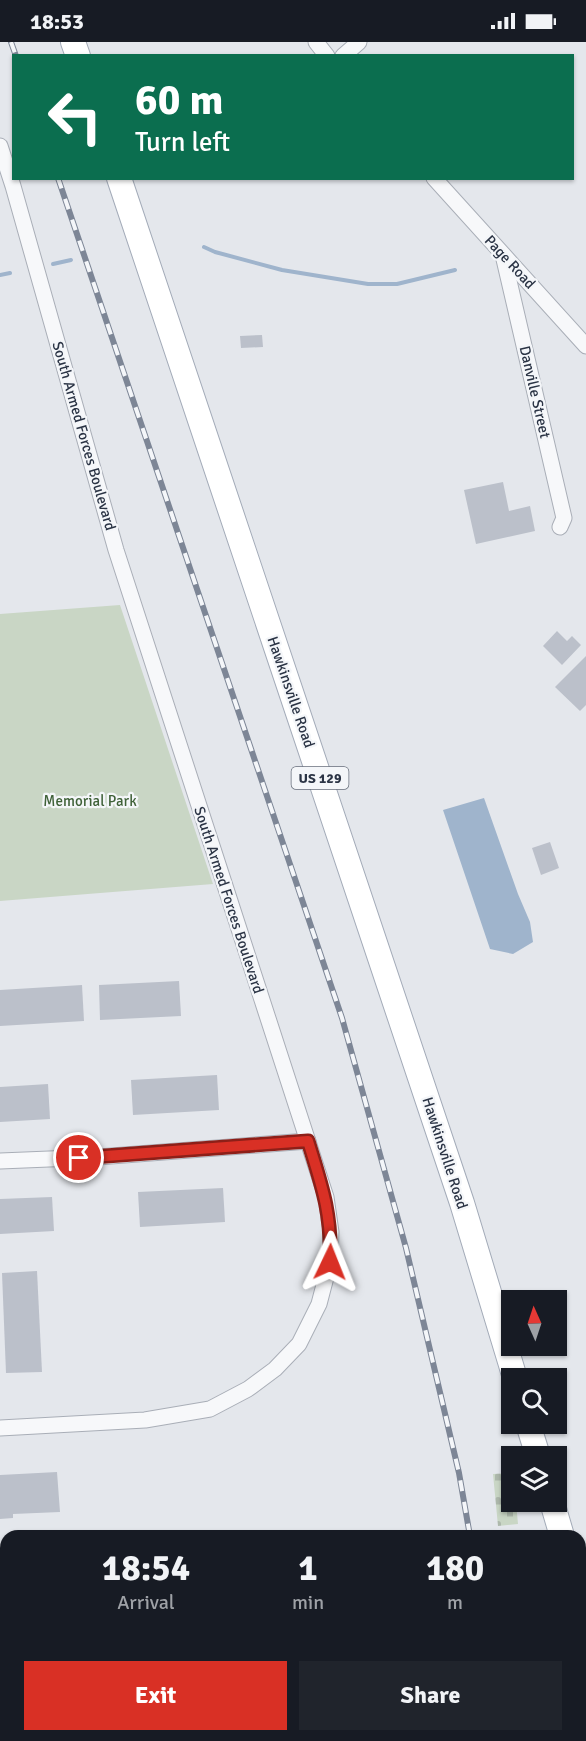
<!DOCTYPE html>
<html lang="en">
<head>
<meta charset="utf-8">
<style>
	:root { --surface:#171b24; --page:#20242c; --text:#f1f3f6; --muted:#9ea1a6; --accent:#d93025 }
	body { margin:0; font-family:Signika,sans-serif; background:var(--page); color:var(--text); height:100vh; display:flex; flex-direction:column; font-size:22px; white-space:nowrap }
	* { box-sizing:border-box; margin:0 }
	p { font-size:20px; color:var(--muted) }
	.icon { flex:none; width:33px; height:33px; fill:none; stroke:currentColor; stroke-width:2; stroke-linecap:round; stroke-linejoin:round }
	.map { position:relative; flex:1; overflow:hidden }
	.panel { position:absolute; left:0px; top:1488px; width:586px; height:212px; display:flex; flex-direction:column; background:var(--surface); border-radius:18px 18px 0 0; box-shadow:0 2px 4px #0004 }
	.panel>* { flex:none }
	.hud { position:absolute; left:12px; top:12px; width:562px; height:126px; border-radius:0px; box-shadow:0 2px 4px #0004; background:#0b6e4f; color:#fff; overflow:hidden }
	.needle { width:39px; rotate:357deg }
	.controls { position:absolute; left:501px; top:1248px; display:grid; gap:12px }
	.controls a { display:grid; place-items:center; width:66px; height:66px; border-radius:0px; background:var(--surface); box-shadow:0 2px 4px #0004; font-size:30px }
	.pin { position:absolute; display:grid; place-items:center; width:51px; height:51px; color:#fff; margin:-26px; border:3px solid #fff; border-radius:50%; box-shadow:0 2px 6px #0007 }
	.me { position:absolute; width:66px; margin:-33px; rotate:2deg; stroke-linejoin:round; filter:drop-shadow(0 0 4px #0008) }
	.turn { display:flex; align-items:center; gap:21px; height:126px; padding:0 24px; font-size:27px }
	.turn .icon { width:78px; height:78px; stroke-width:2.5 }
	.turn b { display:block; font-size:42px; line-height:51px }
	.eta { display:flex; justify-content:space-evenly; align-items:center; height:102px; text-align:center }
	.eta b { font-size:36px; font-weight:800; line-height:42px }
	.action { display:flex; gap:12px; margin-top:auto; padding:12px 24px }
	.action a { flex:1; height:69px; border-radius:0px; background:var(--accent); color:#fff; font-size:24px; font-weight:800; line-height:69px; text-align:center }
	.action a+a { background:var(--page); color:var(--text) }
	.status { display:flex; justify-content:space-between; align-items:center; height:42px; padding:0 30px; background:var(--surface); direction:ltr }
	.status svg { height:16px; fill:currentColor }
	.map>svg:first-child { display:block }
	.cemetery { fill:url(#cemetery-stones) }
	.park { fill:#c9d6c5 }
	.water { fill:#9fb4cc }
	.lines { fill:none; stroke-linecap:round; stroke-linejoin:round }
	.stream { stroke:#9fb4cc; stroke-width:4 }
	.building { fill:#bbc0ca }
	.street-casing { stroke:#a9aeb7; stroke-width:17 }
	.primary-casing { stroke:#a3abb8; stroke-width:26 }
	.street { stroke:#f7f8fa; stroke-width:15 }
	.primary { stroke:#fff; stroke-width:24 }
	.rail-casing { stroke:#7d8696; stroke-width:6 }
	.rail { stroke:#f4f6f9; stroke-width:4; stroke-dasharray:11; stroke-linecap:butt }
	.route-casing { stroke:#8d1f18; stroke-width:15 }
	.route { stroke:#d93025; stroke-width:10 }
	.labels { text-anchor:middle; stroke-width:4.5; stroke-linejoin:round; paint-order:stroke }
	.shield { fill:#f4f6f9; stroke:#676e7b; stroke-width:1.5 }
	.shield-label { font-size:14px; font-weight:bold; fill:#2b3445 }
	.street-label { font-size:15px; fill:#2b3445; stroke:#f4f6f9 }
	.park-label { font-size:15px; fill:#3f6138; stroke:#f4f6f9 }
</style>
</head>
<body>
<div class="status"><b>18:53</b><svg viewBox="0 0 49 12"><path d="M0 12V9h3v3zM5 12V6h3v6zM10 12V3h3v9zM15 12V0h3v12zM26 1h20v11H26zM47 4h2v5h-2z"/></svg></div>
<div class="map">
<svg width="586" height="1699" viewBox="0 0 586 1699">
	<defs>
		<pattern id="cemetery-stones" width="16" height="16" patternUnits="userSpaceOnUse" patternTransform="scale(1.5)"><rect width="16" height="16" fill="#c9d6c5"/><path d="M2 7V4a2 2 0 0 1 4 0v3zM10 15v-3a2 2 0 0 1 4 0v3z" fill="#adb8ab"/></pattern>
	</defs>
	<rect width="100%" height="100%" fill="#e4e7ec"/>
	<path class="cemetery" d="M511 1431 512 1460H516L518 1482 498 1484 493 1432Z"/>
	<path class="park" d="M120 563 213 842 0 859V572Z"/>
	<path class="water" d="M484 756 518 852 530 880 533 900 513 912 490 907 443 768Z"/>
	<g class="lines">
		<g class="stream">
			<path d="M204 205 215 210 282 228 368 242H397L455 228"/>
			<path d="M53 222 71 218"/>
			<path d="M0 233 10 231"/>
		</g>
	</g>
	<g class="building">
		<path d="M262 293 263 305 241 306 240 294Z"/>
		<path d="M503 440 509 469 530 464 535 489 476 502 464 448Z"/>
		<path d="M557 589 567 599 572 594 581 603 562 623 543 604Z"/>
		<path d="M586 614V663L580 669 555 645Z"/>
		<path d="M550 800 559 826 541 833 532 806Z"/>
		<path d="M179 939 181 974 100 978 99 943Z"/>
		<path d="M82 943 84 979 0 984V948Z"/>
		<path d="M217 1033 219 1068 133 1073 131 1038Z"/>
		<path d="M48 1042 50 1077 0 1080V1045Z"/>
		<path d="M223 1146 225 1180 140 1185 138 1150Z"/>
		<path d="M52 1155 54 1189 0 1192V1157Z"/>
		<path d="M37 1229 42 1330 6 1331 2 1231Z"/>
		<path d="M57 1430 60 1470 13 1472V1476L0 1477V1433Z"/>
	</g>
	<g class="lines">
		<g class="street-casing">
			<g id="street">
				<path d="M316 0 327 14"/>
				<path d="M343 14 359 0"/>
				<path d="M0 104 13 144 116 508 326 1155 331 1190 330 1220 319 1262 299 1302 275 1327 248 1347 210 1367 145 1378 0 1386"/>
				<path d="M434 136 586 304"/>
				<path d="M503 213 564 476 560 485"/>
				<path d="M0 1119 98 1115 308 1099"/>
			</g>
		</g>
		<g class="primary-casing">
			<g id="primary">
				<path d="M73 0 78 14"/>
				<path d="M119 136 462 1161 515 1336"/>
				<path d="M528 1382 538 1414"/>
				<path d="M552 1460 562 1494"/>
				<path d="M580 1556 586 1574"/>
			</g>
		</g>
		<use href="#street" class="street"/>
		<use href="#primary" class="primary"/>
		<g class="rail-casing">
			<g id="rail">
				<path d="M11 0 16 14"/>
				<path d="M58 136 342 976 406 1206 459 1431 470 1494"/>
				<path d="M504 1694 505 1699"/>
			</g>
		</g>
		<use href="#rail" class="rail"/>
	</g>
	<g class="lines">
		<g class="route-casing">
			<path id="route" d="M79 1116 308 1099C322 1144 332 1172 330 1220"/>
		</g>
		<use href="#route" class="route"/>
	</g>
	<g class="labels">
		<rect class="shield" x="291.5" y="725" width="57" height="22" rx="4.5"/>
		<g class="shield-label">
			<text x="320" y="741">US 129</text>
		</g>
		<g class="street-label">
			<text transform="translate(510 220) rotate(47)" y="5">Page Road</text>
			<text transform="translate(535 350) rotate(77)" y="5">Danville Street</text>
			<text transform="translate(84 394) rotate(74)" y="5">South Armed Forces Boulevard</text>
			<text transform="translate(291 650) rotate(71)" y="5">Hawkinsville Road</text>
			<text transform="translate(229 858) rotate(72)" y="5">South Armed Forces Boulevard</text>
			<text transform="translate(445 1111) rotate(72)" y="5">Hawkinsville Road</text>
		</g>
		<g class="park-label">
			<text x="90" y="764">Memorial Park</text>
		</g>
	</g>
</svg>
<div class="controls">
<a><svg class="needle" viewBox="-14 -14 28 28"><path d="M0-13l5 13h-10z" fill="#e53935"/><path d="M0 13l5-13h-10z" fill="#9ea1a6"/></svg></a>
<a><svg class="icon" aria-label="search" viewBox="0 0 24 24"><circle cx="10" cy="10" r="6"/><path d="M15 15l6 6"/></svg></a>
<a><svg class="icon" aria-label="layers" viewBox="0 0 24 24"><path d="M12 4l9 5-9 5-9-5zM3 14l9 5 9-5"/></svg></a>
</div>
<div class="pin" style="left:79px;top:1116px;background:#d93025"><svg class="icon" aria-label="arrive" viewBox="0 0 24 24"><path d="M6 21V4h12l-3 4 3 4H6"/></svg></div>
<svg class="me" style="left:330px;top:1220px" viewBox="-20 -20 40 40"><path d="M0-17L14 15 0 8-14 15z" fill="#d93025" stroke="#fff" stroke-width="4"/></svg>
<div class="hud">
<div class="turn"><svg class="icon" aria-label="left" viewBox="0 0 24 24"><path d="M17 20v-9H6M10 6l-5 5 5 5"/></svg><div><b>60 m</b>Turn left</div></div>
</div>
<section class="panel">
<div class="eta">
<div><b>18:54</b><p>Arrival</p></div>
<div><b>1</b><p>min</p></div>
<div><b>180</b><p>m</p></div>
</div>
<div class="action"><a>Exit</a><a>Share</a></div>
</section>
</div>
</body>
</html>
